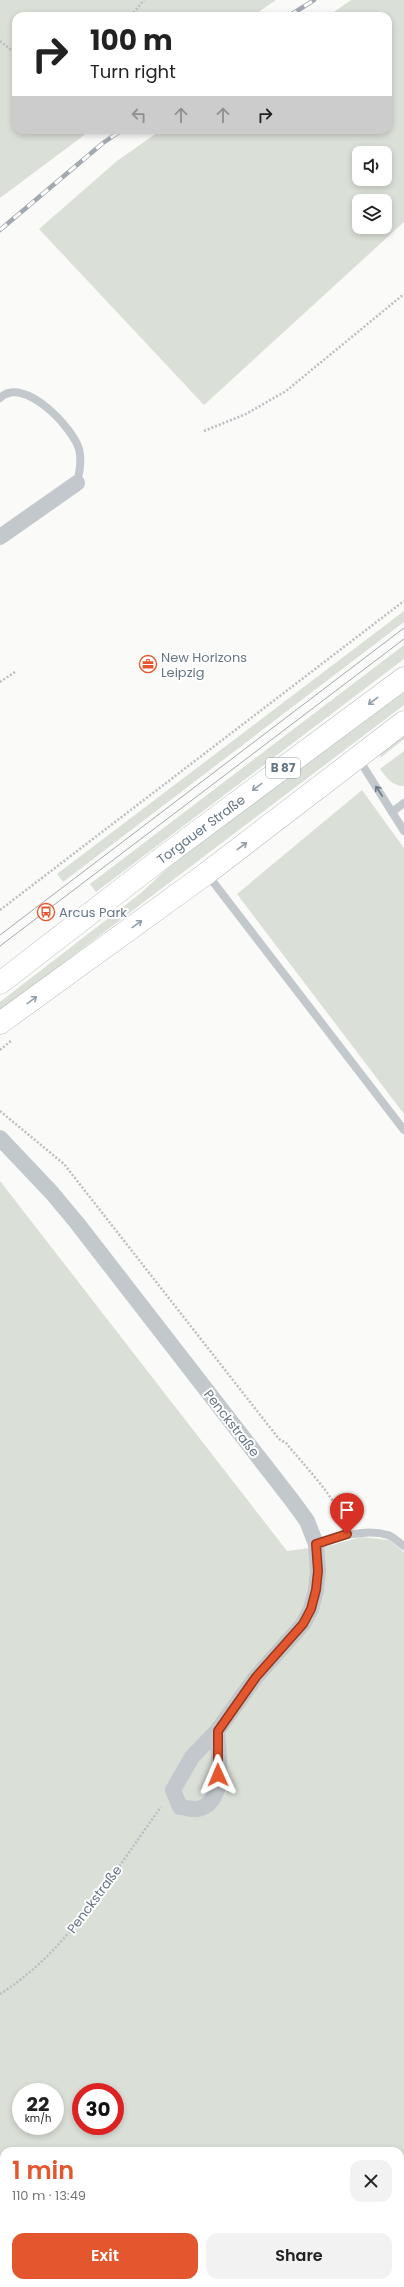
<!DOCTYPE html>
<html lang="en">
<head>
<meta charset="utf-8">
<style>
	:root { --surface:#fff; --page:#f2f2f2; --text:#222; --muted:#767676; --accent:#e4572e }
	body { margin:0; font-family:Poppins,sans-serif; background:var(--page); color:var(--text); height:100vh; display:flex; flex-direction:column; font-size:15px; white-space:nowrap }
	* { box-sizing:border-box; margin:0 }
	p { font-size:13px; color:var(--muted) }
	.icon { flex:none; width:22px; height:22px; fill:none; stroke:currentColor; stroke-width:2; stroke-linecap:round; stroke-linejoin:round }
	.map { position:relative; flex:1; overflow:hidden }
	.side { position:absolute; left:0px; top:2147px; width:404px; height:140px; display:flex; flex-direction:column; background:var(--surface); border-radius:12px 12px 0 0; box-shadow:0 2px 6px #0003 }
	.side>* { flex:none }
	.top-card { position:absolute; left:12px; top:12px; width:380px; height:122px; border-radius:12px; box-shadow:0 2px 6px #0003; background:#fff; color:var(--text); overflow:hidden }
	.buttons { position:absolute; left:352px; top:146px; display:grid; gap:8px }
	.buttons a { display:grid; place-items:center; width:40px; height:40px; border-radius:8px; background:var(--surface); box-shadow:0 2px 6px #0003; font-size:20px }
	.speed { position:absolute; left:12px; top:2083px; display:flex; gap:8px; font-size:20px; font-weight:700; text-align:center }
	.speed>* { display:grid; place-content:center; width:52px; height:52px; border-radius:50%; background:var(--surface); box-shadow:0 2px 6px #0003; line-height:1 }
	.speed small { font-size:10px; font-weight:400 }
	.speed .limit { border:6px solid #d22; background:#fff; color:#111 }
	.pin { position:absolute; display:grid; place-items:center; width:34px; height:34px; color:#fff; margin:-41px -17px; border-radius:50% 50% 50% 0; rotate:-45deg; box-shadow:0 0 4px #0007 }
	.pin .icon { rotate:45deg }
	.me { position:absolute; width:44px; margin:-22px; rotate:359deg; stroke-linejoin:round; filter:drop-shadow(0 0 3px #0008) }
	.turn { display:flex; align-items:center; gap:14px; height:84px; padding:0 12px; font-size:18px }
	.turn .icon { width:52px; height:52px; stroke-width:2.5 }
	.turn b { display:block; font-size:28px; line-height:34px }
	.lanes { display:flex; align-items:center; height:38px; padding:0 12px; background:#0003; justify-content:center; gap:20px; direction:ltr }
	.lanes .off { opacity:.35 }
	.round { display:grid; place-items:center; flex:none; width:42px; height:42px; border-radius:12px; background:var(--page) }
	.head { display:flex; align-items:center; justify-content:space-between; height:68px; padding:0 12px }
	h1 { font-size:24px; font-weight:600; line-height:30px; color:var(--accent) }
	.button { display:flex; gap:8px; margin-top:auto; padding:8px 12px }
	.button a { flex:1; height:46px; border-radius:12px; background:var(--accent); color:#fff; font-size:16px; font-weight:600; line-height:46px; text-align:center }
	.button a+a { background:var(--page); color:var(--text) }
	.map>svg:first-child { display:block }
	.green { fill:#dadfd7; fill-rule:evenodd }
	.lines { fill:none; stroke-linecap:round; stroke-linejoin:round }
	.primary-casing { stroke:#b5babe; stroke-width:23 }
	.path { stroke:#bbbfc2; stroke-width:2.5; stroke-dasharray:2 2; stroke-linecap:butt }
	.service { stroke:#c3c8cc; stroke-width:8 }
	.minor { stroke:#c3c8cc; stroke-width:16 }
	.primary { stroke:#fff; stroke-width:22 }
	.tram { stroke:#a2aab0; stroke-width:1 }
	.rail-casing { stroke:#a2aab0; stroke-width:4.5 }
	.rail { stroke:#fff; stroke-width:3; stroke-dasharray:9; stroke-linecap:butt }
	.oneway { stroke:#939fa8 }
	.oneway2 { stroke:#6a7a87 }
	.route-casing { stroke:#94391e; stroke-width:10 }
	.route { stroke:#e4572e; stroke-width:7 }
	.labels { text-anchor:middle; stroke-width:4; stroke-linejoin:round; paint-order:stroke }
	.shield { fill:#fff; stroke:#939fa8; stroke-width:1 }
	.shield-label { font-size:12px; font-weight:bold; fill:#657683 }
	.poi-label { font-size:13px; fill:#657683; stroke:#fff; text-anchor:start }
	.street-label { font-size:13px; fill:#657683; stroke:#fff }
</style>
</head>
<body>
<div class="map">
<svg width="404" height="2287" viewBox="0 0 404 2287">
	<rect width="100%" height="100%" fill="#fafaf8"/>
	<g class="green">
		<path d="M0 0H276L253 16H16V130H91L0 198Z"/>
		<path d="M351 0H404V222L204 405 39 229 117 161 161 130H388V16H328ZM359 153H385V179H359ZM359 201H385V227H359Z"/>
		<path d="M404 611V622L63 882 57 874Z"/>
		<path d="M404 645V659L96 892 90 884Z"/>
		<path d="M404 685V705L0 1011V1002L141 893 187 850Z"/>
		<path d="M404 730V739L380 758 382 746Z"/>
		<path d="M404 751V786C392 786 387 778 380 769Z"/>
		<path d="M362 790 404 848V1114L237 894Z"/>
		<path d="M0 1181 287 1551 332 1545 361 1537 389 1540 404 1552V2205L400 2208V2151H4V2283H335L333 2287H0ZM21 2092H55V2126H21ZM81 2092H115V2126H81Z"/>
		<path d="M404 2228V2287H351L352 2283H400V2230Z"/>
	</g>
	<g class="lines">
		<g class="primary-casing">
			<g id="primary">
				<path id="s1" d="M0 983 162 858 404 678"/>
				<path d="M0 1023 207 873 404 722"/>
			</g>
		</g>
		<g class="path">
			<path d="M131 16 144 0"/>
			<path d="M0 41 16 54"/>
			<path d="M204 431 246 414 286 391 404 294"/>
			<path d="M0 682 15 672"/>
			<path d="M0 910 404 601"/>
			<path d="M0 1050 12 1040"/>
			<path d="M0 1111 64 1164 279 1439 286 1443C302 1463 339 1501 344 1524"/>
			<path d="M0 1994C69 1951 114 1871 161 1807"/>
		</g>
		<g class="service">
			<path d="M0 398C24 375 73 428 79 449 82 460 80 471 77 483"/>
			<path d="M358 758 392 812 404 803"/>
			<path d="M392 812 404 831"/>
			<path d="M207 874 404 1130"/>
			<path d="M316 1544C338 1537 365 1528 388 1535 394 1537 399 1543 404 1546"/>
		</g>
		<g class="minor">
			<path d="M0 537 77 483"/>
			<path d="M0 1138 52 1193 77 1223 294 1503 307 1521 316 1544 318 1571 316 1590 311 1609 303 1624 256 1677 217 1731 192 1757 173 1790 180 1807C185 1807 193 1810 198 1809 228 1802 218 1754 217 1731"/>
		</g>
		<use href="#primary" class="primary"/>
		<g class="tram">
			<path d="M0 935 404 628"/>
			<path d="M0 946 404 639"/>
		</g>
		<g class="rail-casing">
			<g id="rail">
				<path d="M289 16 314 0"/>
				<path d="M0 230 103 143 122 130"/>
			</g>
		</g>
		<use href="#rail" class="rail"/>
	</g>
	<defs><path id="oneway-shaft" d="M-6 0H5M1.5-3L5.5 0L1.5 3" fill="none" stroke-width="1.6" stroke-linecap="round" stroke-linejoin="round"/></defs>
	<g class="oneway">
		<use href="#oneway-shaft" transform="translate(373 701) rotate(143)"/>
		<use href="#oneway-shaft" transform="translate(257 787) rotate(143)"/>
		<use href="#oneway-shaft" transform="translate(242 846) rotate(-37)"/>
		<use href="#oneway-shaft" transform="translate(137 924) rotate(-36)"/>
		<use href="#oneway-shaft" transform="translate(32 1000) rotate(-36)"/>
	</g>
	<use class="oneway2" href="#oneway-shaft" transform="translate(379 791) rotate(-123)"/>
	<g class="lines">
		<g class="route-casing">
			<path id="route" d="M218 1775V1731L256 1677 303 1624 311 1609 316 1590 318 1571 316 1544 347 1534"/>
		</g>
		<use href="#route" class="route"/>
	</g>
	<defs>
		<g id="office-ring" transform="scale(0.9)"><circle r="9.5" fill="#fff" stroke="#e4572e" stroke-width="1.5"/><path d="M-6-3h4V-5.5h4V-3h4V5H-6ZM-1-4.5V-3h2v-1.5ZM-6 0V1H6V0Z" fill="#e4572e"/></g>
		<g id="bus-ring" transform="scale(0.9)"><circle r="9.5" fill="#fff" stroke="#e4572e" stroke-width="1.5"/><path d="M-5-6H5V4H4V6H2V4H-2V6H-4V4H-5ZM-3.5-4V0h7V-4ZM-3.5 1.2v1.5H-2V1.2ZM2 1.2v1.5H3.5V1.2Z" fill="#e4572e"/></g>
	</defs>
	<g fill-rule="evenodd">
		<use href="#office-ring" x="148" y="664"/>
		<use href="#bus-ring" x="46" y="912"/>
	</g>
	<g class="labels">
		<rect class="shield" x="266" y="758" width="34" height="20" rx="3"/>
		<g class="shield-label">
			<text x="283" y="772">B 87</text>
		</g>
		<g class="poi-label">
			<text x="161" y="662">New Horizons<tspan x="161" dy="15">Leipzig</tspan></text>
			<text x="59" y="917">Arcus Park</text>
		</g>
		<g class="street-label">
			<text dy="5" stroke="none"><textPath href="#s1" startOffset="253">Torgauer Straße</textPath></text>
			<text transform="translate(232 1423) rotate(52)" y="5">Penckstraße</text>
			<text transform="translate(94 1899) rotate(-53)" y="5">Penckstraße</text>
		</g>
	</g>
</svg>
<div class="buttons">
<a><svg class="icon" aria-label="sound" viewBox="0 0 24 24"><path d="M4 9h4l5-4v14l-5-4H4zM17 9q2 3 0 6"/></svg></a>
<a><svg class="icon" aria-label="layers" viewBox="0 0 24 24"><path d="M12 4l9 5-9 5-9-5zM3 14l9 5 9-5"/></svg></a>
</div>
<div class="speed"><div>22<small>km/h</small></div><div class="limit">30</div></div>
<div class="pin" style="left:347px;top:1534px;background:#d93025"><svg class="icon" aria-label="arrive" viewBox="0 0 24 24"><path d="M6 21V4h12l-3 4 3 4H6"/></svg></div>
<svg class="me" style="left:218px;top:1775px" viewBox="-20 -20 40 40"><path d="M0-17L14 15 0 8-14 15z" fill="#e4572e" stroke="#fff" stroke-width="4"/></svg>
<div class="top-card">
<div class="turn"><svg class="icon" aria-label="right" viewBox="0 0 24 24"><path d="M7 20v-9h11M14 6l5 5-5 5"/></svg><div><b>100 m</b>Turn right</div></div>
<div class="lanes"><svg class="icon off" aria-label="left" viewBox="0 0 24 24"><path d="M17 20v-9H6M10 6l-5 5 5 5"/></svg><svg class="icon off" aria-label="ahead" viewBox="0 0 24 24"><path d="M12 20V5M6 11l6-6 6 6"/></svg><svg class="icon off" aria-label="ahead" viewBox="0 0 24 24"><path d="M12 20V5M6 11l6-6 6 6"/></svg><svg class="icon" aria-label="right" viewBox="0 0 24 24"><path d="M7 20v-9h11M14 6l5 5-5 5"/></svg></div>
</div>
<section class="side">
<div class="head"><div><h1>1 min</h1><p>110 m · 13:49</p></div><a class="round"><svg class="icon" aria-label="close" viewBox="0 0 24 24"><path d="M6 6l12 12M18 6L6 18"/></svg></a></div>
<div class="button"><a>Exit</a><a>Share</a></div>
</section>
</div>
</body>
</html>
